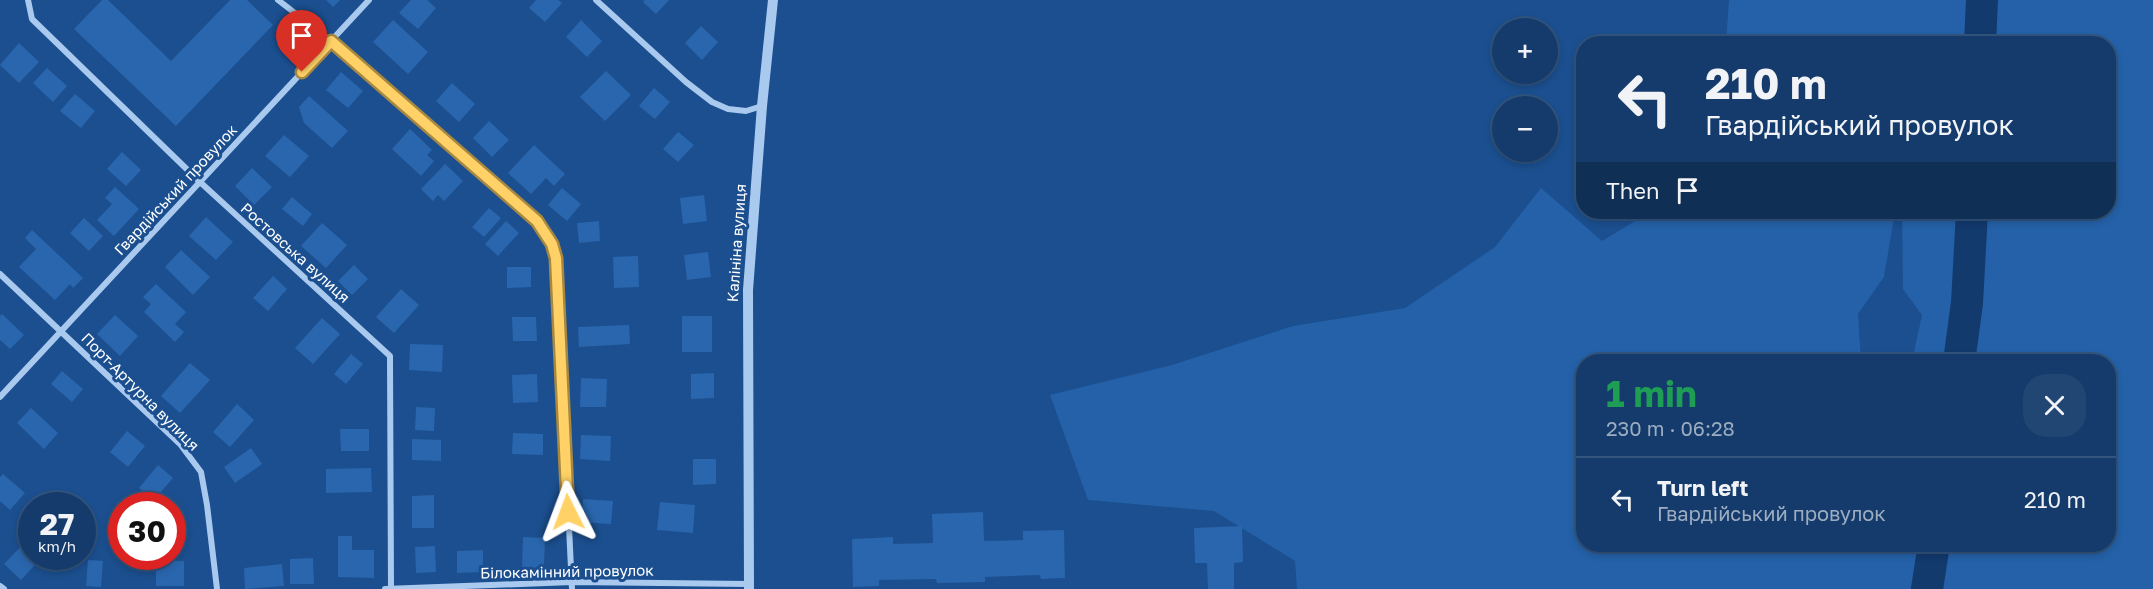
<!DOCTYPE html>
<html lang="en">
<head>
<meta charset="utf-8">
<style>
	:root { --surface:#143b6b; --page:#214673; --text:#f1f3f6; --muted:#9dadc1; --line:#33557e }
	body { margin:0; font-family:"Golos Text",sans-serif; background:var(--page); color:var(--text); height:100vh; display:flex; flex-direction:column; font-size:22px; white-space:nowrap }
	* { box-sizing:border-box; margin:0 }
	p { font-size:20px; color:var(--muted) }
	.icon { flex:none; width:33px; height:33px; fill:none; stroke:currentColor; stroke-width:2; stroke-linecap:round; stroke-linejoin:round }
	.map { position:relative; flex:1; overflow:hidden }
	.sheet { position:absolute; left:1576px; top:354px; width:540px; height:198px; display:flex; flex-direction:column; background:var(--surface); border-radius:24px; box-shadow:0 3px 9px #0003,0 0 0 2px var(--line) }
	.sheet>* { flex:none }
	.top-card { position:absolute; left:1576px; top:36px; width:540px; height:183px; border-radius:24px; box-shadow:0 3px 9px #0003,0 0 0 2px var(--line); background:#143b6b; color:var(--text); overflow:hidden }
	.buttons { position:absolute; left:1492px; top:18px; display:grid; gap:12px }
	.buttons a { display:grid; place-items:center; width:66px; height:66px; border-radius:50%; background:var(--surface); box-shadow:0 3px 9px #0003,0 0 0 2px var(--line); font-size:30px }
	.speed { position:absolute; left:18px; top:492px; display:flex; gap:12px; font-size:30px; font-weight:700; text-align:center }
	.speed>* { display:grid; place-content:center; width:78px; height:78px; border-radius:50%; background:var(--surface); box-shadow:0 3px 9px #0003,0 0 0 2px var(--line); line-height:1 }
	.speed small { font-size:15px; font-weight:400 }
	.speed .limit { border:9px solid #d22; background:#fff; color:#111 }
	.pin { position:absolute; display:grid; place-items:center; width:51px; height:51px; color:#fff; margin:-62px -26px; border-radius:50% 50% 50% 0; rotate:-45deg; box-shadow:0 0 6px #0007 }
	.pin .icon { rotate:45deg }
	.me { position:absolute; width:66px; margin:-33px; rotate:357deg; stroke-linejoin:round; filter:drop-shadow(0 0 4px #0008) }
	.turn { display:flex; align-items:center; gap:21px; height:126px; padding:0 30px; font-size:27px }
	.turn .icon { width:78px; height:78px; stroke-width:2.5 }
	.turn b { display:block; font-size:42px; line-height:51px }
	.then { display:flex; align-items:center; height:57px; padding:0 30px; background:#0003; gap:12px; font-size:22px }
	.round { display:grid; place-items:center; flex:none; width:63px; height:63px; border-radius:24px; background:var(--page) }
	.summary { display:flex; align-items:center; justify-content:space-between; height:102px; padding:0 30px }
	h1 { font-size:36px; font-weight:700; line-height:45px; color:#1e9e55 }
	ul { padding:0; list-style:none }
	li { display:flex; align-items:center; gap:18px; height:84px; padding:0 30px; border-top:2px solid var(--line) }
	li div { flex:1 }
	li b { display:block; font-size:22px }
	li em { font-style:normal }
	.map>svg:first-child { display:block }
	.green { fill:#2461a8 }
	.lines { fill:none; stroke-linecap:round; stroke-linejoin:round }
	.river { stroke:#123a6d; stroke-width:32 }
	.building { fill:#2a66ad }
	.minor { stroke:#a9c9ee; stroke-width:6 }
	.tertiary { stroke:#a9c9ee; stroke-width:10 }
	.route-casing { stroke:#a68842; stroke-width:15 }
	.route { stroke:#ffd166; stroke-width:10 }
	.labels { text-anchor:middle; stroke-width:6; stroke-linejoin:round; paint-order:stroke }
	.street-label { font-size:15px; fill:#fff; stroke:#1b4f8f }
</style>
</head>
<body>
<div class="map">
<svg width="2153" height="589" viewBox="0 0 2153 589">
	<rect width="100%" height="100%" fill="#1b4f8f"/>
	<path class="green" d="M1729 0H2153V589H1297L1295 561 1214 511 1088 500 1050 395 1172 365 1293 326 1405 308 1495 247 1541 188 1602 241 1650 212H1895L1884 277 1858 314 1861 361 1584 362V544H2109V362L1912 361 1922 315 1903 289 1902 212H2109V44L1726 43Z"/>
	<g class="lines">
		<g class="river">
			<path d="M1980 44 1982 0"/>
			<path d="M1959 362 1967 303 1972 212"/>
			<path d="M1927 589 1934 544"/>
		</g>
	</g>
	<g class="building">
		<path d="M102 0H108L171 61 230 0H247L273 25 176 126 74 29Z"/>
		<path d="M326 0H340L333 7Z"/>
		<path d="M411 0H427L436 8 418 29 399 13Z"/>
		<path d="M536 0H558L562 3 545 22 529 8Z"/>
		<path d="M645 0H669L656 14 643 2Z"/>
		<path d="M393 20 428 52 408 74 373 42Z"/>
		<path d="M581 20 602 41 587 57 566 37Z"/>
		<path d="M701 26 718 42 702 60 685 43Z"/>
		<path d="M19 43 39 62 19 83 0 65Z"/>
		<path d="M47 68 67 86 53 102 33 83Z"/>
		<path d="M606 71 631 95 605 121 580 97Z"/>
		<path d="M341 72 363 91 348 108 326 90Z"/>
		<path d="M452 83 475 104 459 122 436 101Z"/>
		<path d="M654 88 670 102 655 119 639 106Z"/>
		<path d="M75 94 95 111 81 128 60 111Z"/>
		<path d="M309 96 348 131 332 148 304 123 299 107Z"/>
		<path d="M489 121 509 140 492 157 473 138Z"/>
		<path d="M410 129 432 150 427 155 434 161 421 176 392 149Z"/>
		<path d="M678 132 694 145 678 162 663 149Z"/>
		<path d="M284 135 309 156 290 177 265 156Z"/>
		<path d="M534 145 565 174 554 186 546 178 531 194 508 173Z"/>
		<path d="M122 152 141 170 126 186 107 169Z"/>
		<path d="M445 164 463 181 444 201 438 195 433 201 421 189Z"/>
		<path d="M252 168 272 187 254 205 235 186Z"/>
		<path d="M115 187 139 209 114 236 97 220 112 204 105 198Z"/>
		<path d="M562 188 581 204 567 221 548 205Z"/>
		<path d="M704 195 707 221 683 224 680 198Z"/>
		<path d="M292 197 312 214 303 226 282 209Z"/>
		<path d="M489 208 501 218 484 237 472 227Z"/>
		<path d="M206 217 233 242 216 260 189 236Z"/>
		<path d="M84 218 103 236 89 251 70 233Z"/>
		<path d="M506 221 519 233 498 256 485 244Z"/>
		<path d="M599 221 600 241 579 243 577 223Z"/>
		<path d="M322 223 347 245 326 268 301 246Z"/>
		<path d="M32 230 83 278 73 288 70 284 55 300 19 267 36 249 25 238Z"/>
		<path d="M181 250 210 277 193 295 165 267Z"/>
		<path d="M708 252 711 277 687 280 684 255Z"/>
		<path d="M638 256 639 287 614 288 613 257Z"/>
		<path d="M354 265 368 279 352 295 338 281Z"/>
		<path d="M507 267H531V287L507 288Z"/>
		<path d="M273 276 287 289 268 311 253 298Z"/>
		<path d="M156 284 186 312 175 324 184 332 175 342 144 312 151 304 143 297Z"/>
		<path d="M401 289 419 305 394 333 376 317Z"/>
		<path d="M2 314 24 335 10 349 0 340V316Z"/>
		<path d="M115 315 138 336 120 356 97 334Z"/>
		<rect x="682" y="316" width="30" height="36"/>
		<path d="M512 317H536L537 341H513Z"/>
		<path d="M322 318 340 334 313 364 295 348Z"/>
		<path d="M629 325 630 344 579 347 578 327Z"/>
		<path d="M410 344 443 345 442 372 409 370Z"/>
		<path d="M351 354 363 364 346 384 334 374Z"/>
		<path d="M190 363 210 380 180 413 161 396Z"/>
		<path d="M62 371 83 389 72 402 51 384Z"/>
		<path d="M714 373V398L691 399V374Z"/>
		<path d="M537 374 538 402 513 403 512 375Z"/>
		<path d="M581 378 607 379 606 407H580Z"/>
		<path d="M237 404 254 420 230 447 213 432Z"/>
		<path d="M416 407 435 408 434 431 415 430Z"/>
		<path d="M31 408 58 433 44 449 17 423Z"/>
		<path d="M340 429H369V451H341Z"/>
		<path d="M127 431 145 446 128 467 110 452Z"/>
		<path d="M513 433 543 434V455L512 454Z"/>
		<path d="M581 435 611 436 610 461 580 459Z"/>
		<path d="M412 439 441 440V461L412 460Z"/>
		<path d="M251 448 262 464 235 483 224 467Z"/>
		<path d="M693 459H716V484L693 485Z"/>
		<path d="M158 465 173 478 154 500 139 488Z"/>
		<path d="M371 468 372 492 326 493V469Z"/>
		<path d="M3 474 25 493 10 510 0 501V477Z"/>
		<path d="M434 495V528H412V496Z"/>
		<path d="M583 499 613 501 611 524 581 522Z"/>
		<path d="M660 502 695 505 693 533 657 530Z"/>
		<path d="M983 512 984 541 1023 540V531L1064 530 1065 578 1041 579 1040 575 985 577V582L937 583 936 579 879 580V586L853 587 852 539 893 537V544L933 543 932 514Z"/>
		<path d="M1242 526 1243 562 1234 563V589H1208L1207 563H1195L1194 528Z"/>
		<path d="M32 535V556H43L21 580 4 564Z"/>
		<path d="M338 536H352V550H374V578L338 577Z"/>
		<path d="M523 537 545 538 544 568H522Z"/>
		<path d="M435 546 436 572 416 573 415 547Z"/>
		<path d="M483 550V572L457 573V551Z"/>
		<path d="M313 558 314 584H290V559Z"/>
		<path d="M88 560 103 561 101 587 86 586Z"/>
		<path d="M156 560 184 561V586H156Z"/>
		<path d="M282 564 284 586 245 589 244 568Z"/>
	</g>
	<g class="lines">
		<g class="minor">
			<path d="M28 0 32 19 200 182 390 356 391 589"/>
			<path d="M278 0 331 41 537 221 545 232 556 258 572 589"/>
			<path d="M596 0 686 82 712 102 728 109 746 111 762 106"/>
			<path d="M0 274 180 444 201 472 207 505 217 589"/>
			<path d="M0 397 369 0"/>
			<path d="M0 586 4 589"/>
			<path d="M385 589 572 582 749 584"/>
		</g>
		<path class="tertiary" d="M749 589 748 290 762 106 773 0"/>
	</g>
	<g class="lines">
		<g class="route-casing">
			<path id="route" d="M302 72 331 41 537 221 552 244 556 258 568 512"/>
		</g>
		<use href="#route" class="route"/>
	</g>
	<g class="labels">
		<g class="street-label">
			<text transform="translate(176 190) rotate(-47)" y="5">Гвардійський провулок</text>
			<text transform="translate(737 243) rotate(-86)" y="5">Калініна вулиця</text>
			<text transform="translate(295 253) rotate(42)" y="5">Ростовська вулиця</text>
			<text transform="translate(140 392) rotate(45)" y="5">Порт-Артурна вулиця</text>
			<text transform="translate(567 572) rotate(-1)" y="5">Білокамінний провулок</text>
		</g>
	</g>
</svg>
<div class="buttons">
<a>+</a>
<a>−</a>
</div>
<div class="speed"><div>27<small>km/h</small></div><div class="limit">30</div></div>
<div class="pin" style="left:302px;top:72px;background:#d93025"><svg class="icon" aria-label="arrive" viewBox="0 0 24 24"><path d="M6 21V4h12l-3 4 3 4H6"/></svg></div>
<svg class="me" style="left:568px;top:512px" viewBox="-20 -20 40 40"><path d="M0-17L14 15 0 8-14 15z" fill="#ffd166" stroke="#fff" stroke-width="4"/></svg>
<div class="top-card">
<div class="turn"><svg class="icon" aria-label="left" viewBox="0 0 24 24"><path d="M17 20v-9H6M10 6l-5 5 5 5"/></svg><div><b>210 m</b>Гвардійський провулок</div></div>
<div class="then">Then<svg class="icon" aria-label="arrive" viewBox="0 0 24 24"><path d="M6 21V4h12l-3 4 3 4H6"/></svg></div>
</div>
<section class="sheet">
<div class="summary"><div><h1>1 min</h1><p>230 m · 06:28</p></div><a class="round"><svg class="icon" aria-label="close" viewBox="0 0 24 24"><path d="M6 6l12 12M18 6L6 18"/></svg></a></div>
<ul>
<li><svg class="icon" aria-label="left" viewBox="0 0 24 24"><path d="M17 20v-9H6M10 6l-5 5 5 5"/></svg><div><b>Turn left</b><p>Гвардійський провулок</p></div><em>210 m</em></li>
</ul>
</section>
</div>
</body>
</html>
